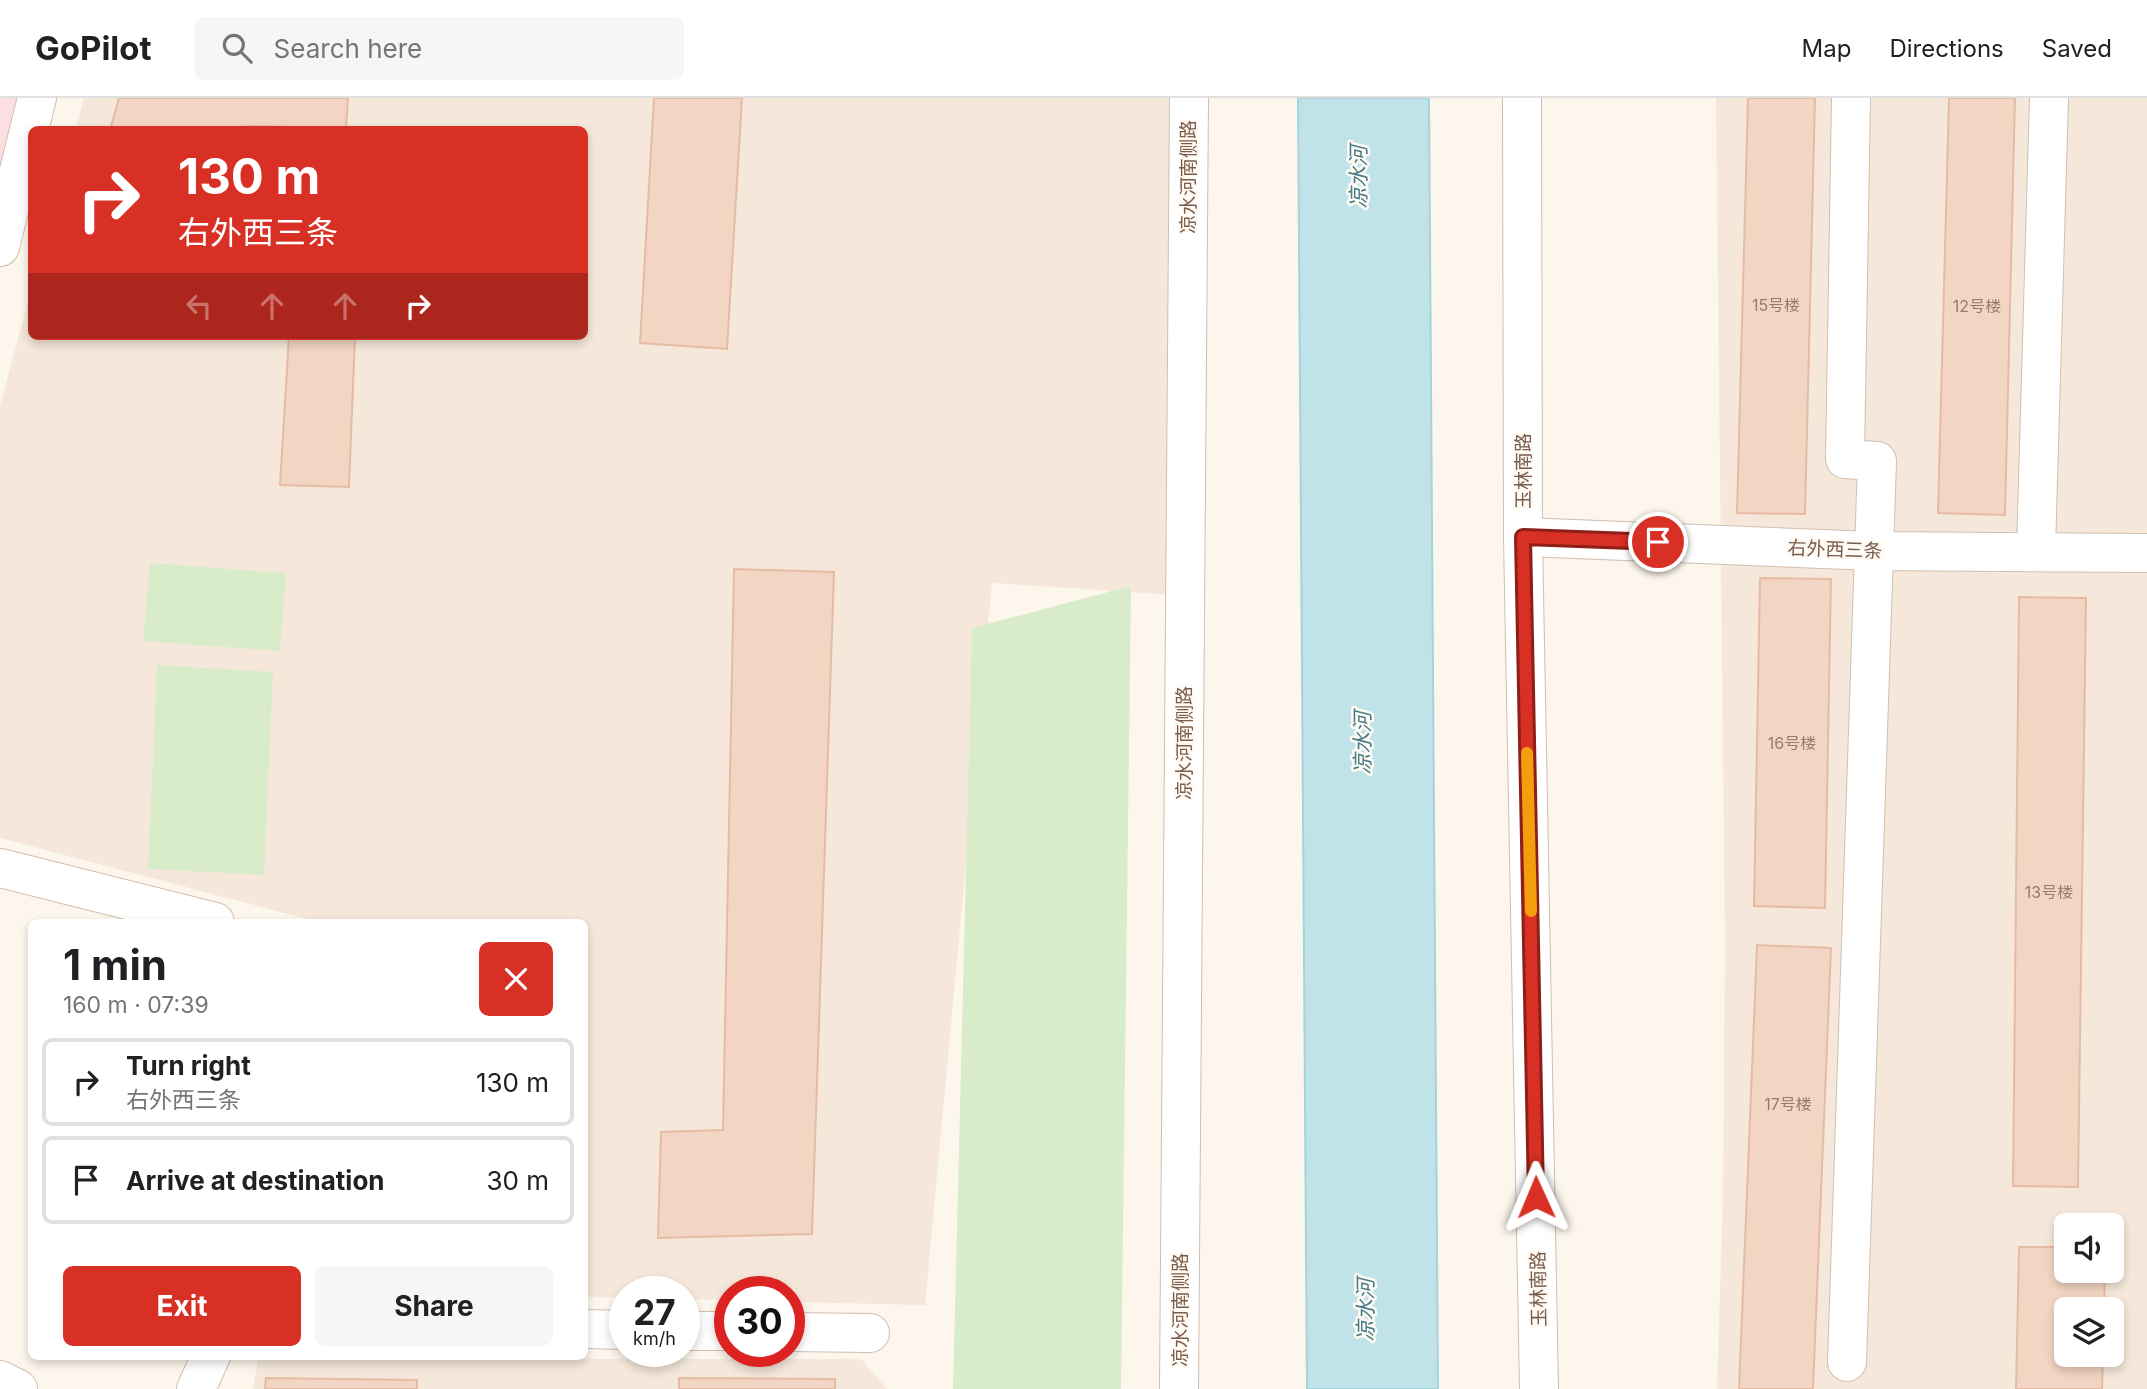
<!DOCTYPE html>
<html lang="en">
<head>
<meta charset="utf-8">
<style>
	:root { --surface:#fff; --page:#f6f6f6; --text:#202124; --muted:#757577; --line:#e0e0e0; --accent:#d93025 }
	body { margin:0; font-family:Inter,"Noto Sans SC",sans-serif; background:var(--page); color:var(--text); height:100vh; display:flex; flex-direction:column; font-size:26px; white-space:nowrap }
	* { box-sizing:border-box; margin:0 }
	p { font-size:23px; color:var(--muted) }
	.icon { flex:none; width:38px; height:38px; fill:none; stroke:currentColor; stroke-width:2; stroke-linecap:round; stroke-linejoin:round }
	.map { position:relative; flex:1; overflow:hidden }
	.sheet { position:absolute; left:28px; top:821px; width:560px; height:441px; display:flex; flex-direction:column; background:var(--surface); border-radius:10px; box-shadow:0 4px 10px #0003 }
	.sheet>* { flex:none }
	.top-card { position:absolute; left:28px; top:28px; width:560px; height:214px; border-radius:10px; box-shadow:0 4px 10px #0003; background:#d93025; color:#fff; overflow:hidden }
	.fabs { position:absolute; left:2054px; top:1115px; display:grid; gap:14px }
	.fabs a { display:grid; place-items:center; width:70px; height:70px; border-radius:10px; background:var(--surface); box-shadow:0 4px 10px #0003; font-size:35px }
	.speed { position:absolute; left:609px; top:1178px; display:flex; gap:14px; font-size:35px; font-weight:700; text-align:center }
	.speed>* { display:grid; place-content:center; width:91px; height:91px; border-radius:50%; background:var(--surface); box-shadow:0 4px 10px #0003; line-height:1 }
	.speed small { font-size:18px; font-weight:400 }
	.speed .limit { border:10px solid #d22; background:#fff; color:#111 }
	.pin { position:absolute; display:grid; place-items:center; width:60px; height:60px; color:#fff; margin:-30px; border:4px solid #fff; border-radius:50%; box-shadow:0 2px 7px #0007 }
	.me { position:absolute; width:77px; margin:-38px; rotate:359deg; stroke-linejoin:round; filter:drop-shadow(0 0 5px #0008) }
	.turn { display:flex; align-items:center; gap:24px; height:147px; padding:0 35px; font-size:32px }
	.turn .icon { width:91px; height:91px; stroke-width:2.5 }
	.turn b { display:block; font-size:49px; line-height:60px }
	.lanes { display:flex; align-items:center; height:66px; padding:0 35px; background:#0003; justify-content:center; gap:35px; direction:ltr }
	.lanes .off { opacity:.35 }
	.round { display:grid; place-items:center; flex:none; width:74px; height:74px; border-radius:10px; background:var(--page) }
	.overview { display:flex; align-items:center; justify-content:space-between; height:119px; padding:0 35px }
	h1 { font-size:42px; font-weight:700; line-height:52px }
	.button { display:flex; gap:14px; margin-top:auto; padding:14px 35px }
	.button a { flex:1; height:80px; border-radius:10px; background:var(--accent); color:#fff; font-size:28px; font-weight:700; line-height:80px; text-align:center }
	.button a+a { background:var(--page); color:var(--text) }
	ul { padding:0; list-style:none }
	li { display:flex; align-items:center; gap:21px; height:88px; margin:0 14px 10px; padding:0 21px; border:4px solid var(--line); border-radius:10px }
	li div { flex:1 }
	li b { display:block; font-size:26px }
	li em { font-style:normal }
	header { display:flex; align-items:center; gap:42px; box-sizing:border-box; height:98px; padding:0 35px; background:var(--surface); border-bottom:2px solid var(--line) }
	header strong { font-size:33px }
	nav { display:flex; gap:38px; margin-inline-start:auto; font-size:24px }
	.search { width:490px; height:63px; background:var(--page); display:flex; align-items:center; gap:18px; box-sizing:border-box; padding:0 24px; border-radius:10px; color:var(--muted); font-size:26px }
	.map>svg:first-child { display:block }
	.residential { fill:#f5e8da; fill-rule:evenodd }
	.medical { fill:#fbdfe3 }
	.green { fill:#d8ecc9 }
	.water { fill:#bfe3e8; stroke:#a5d3da; stroke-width:2 }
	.building { fill:#f3d5c3; stroke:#e6bba3; stroke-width:2 }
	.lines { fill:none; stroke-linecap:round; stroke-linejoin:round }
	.minor-casing { stroke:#d1beb0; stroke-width:40 }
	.minor { stroke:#fff; stroke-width:38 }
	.route-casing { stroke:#8d1f18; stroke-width:18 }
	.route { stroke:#d93025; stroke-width:12 }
	.slow { stroke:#f59e0b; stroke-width:12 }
	.labels { text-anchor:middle; stroke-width:5; stroke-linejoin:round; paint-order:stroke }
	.number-label { font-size:16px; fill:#987a6a }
	.street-label { font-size:19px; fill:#7a5c4d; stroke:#fffaf3 }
	.water-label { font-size:21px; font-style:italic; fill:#437c86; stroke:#fffaf3 }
</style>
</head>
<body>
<header>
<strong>GoPilot</strong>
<div class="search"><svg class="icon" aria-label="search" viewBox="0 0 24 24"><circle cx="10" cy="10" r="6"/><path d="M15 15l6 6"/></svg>Search here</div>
<nav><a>Map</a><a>Directions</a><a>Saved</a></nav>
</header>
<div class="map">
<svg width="2147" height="1291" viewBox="0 0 2147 1291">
	<rect width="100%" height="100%" fill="#fdf6ec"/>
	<g class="residential">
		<path d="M84 0H1170L1174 497 992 485 925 1207 789 1204V1194H730V1202L684 1201V1194H625V1200L585 1199 584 824H315V823L0 740V308L31 193 32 238H584V32L76 31Z"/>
		<path d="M1716 0H2147V1291H1717L1723 1096 1725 846ZM2067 1127H2112V1172H2067ZM2067 1211H2112V1256H2067Z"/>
		<path d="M258 1261H861L887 1291H253Z"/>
	</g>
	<path class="medical" d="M0 0H19L0 75Z"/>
	<g class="green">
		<path d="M150 465 286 475 280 553 143 543Z"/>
		<path d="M1131 488 1121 1291H953L972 530Z"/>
		<path d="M157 567 273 574 264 777 148 771Z"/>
	</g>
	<path class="water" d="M1298 0H1429L1438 1291H1307Z"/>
	<g class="building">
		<path d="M119 0H348L346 30 247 28 242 32H110Z"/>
		<path d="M654 0H742L727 251 640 245Z"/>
		<path d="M1748 0H1815L1805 416 1737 415Z"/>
		<path d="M1949 0H2015L2005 417 1938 415Z"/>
		<path d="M289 238H355L349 389 280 387Z"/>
		<path d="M734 471 834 474 812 1136 658 1140 661 1034 723 1032Z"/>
		<path d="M1760 480 1831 481 1825 810 1754 808Z"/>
		<path d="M2019 499 2086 500 2078 1089 2013 1088Z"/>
		<path d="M1757 847 1831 850 1813 1291H1739Z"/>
		<path d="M2019 1149H2067V1172H2105L2104 1211H2067V1256H2103L2102 1291H2016Z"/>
		<path d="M266 1280 417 1282V1291H265Z"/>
		<path d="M679 1280 835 1281V1291H679Z"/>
	</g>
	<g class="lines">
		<g class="minor-casing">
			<g id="minor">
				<path d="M1522 0 1523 439 1539 1291"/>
				<path d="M0 149 37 0"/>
				<path d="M1523 439 1873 453 2147 455"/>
				<path d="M2036 452 2049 0"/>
				<path d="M0 770 215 824"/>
				<path d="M584 1231 625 1232"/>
				<path d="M684 1233H730"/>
				<path d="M789 1234 870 1235"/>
				<path d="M1847 1264 1877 363 1845 361 1851 0"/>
				<path d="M0 1282 18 1291"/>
				<path d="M196 1291 211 1258"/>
				<path d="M1179 1291 1189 0"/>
			</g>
		</g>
		<use href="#minor" class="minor"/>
	</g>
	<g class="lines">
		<g class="route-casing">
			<path id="route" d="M1536 1099 1523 439 1658 444"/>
		</g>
		<use href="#route" class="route"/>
		<path class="slow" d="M1527 655 1531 813"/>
	</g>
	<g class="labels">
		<g class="number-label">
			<text x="1776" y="213">15号楼</text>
			<text x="1977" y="214">12号楼</text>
			<text x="1792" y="651">16号楼</text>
			<text x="2049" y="800">13号楼</text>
			<text x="1788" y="1012">17号楼</text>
		</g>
		<g class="street-label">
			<text transform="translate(1188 79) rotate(-90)" y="7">凉水河南侧路</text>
			<text transform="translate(1523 373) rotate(-90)" y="7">玉林南路</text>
			<text transform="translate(1835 451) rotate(2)" y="7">右外西三条</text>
			<text transform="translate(1184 645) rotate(-90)" y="7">凉水河南侧路</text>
			<text transform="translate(1538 1191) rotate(-91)" y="7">玉林南路</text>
			<text transform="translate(1180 1212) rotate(-90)" y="7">凉水河南侧路</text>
		</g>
		<g class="water-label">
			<text transform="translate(1359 79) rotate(-90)" y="7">凉水河</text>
			<text transform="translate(1363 645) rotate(-90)" y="7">凉水河</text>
			<text transform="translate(1366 1212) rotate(-90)" y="7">凉水河</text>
		</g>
	</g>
</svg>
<div class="fabs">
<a><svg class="icon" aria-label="sound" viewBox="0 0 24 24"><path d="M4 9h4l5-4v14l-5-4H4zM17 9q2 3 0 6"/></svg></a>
<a><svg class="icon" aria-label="layers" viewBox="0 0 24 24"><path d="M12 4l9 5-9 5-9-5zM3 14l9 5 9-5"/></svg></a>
</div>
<div class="speed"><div>27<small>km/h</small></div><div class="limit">30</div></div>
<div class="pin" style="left:1658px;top:444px;background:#d93025"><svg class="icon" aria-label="arrive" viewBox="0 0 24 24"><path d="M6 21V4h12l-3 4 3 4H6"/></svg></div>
<svg class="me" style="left:1536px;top:1099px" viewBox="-20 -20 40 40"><path d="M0-17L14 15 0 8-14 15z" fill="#d93025" stroke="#fff" stroke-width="4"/></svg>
<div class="top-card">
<div class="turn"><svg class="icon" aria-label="right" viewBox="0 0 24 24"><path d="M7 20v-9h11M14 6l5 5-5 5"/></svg><div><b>130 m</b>右外西三条</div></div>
<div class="lanes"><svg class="icon off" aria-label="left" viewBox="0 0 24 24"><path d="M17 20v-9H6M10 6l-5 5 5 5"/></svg><svg class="icon off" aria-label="ahead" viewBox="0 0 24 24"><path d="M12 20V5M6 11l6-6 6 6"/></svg><svg class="icon off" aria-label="ahead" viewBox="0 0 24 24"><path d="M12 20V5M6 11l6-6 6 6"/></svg><svg class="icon" aria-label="right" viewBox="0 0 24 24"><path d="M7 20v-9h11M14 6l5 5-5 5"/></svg></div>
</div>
<section class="sheet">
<div class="overview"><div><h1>1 min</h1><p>160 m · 07:39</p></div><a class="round" style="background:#d93025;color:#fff"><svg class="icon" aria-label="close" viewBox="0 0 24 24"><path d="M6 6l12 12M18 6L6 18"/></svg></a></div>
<ul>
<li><svg class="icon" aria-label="right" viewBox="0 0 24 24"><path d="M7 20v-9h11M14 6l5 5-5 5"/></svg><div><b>Turn right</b><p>右外西三条</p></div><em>130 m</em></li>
<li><svg class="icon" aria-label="arrive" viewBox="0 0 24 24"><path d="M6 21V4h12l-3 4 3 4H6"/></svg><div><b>Arrive at destination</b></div><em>30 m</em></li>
</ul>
<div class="button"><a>Exit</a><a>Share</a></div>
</section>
</div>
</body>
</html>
